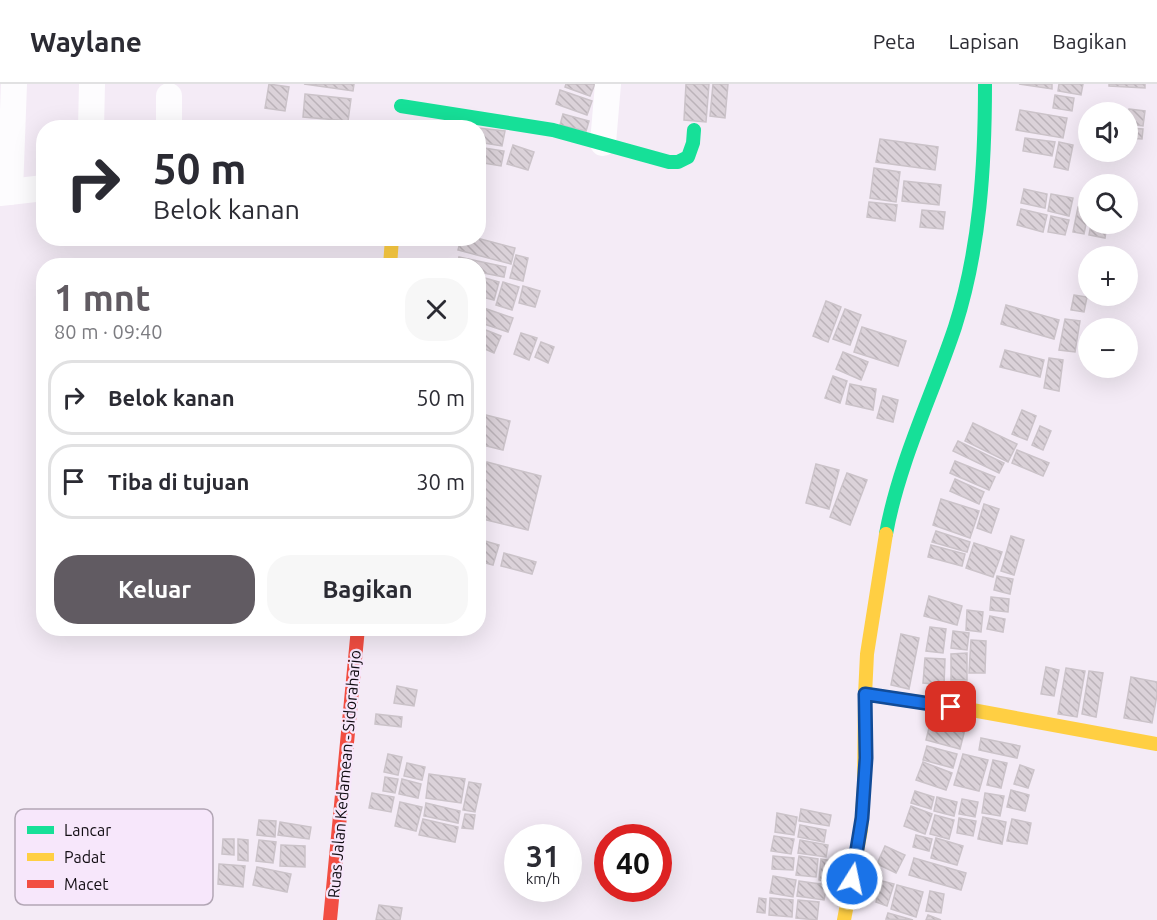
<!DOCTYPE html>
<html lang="id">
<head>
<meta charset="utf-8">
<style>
	:root { --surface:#fff; --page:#f7f7f7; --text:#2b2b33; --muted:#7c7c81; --line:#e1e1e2; --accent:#615b62 }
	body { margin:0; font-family:Ubuntu,sans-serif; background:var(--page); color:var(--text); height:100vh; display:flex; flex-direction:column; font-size:22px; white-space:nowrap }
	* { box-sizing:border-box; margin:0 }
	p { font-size:20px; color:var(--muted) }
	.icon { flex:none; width:33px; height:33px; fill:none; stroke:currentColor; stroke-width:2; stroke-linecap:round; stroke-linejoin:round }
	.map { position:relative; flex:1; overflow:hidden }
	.drawer { position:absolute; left:36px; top:174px; width:450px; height:378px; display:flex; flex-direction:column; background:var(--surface); border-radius:24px; box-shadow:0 6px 24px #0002 }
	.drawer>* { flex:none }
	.banner { position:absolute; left:36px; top:36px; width:450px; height:126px; border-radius:24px; box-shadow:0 6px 24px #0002; background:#fff; color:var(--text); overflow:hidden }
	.buttons { position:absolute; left:1078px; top:18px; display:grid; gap:12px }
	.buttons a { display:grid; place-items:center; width:60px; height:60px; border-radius:50%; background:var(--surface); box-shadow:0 6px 24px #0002; font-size:30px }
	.speed { position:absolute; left:504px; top:740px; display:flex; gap:12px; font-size:30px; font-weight:700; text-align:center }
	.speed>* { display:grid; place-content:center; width:78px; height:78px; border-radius:50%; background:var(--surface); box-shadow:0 6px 24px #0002; line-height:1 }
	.speed small { font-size:15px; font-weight:400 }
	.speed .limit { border:9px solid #d22; background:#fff; color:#111 }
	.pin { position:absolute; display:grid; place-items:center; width:51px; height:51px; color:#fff; margin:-26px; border-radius:12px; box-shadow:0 3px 9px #0006 }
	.me { position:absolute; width:66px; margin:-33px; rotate:10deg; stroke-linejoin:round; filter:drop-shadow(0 0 4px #0008) }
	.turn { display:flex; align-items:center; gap:21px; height:126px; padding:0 18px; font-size:27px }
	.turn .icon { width:78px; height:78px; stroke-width:2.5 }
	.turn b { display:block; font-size:42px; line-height:51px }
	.round { display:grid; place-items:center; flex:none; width:63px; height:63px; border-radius:24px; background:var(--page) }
	.summary { display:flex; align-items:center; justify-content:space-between; height:102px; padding:0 18px }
	h1 { font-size:36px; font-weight:700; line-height:45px; color:var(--accent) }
	.button { display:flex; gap:12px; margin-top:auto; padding:12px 18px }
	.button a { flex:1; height:69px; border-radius:24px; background:var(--accent); color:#fff; font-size:24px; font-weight:700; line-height:69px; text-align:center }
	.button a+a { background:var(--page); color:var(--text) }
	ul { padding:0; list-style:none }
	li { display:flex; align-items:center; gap:18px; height:75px; margin:0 12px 9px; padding:0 6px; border:3px solid var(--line); border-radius:24px }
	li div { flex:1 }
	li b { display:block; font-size:22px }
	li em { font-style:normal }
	header { display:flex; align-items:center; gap:36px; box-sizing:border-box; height:84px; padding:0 30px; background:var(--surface); border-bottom:2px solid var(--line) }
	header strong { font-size:28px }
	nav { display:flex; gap:33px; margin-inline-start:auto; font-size:21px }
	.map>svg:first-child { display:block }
	.building { fill:url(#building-back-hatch); stroke:#cbc3c9; stroke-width:1.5 }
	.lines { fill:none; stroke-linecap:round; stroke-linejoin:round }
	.street { stroke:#fdfcfe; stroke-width:26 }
	.fast { stroke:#16e098; stroke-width:14 }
	.slow { stroke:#ffcf43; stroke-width:14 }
	.jam { stroke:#f24e42; stroke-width:14 }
	.route-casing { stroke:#114b97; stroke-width:15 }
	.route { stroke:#1a73e8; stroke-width:10 }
	.labels { text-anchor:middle; stroke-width:4.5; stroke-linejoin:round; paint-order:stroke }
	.street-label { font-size:16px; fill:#120d13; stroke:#f7e7fb }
	.key { fill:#f7e7fb; stroke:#b2a6b5; stroke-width:1.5 }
	.key-label { font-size:16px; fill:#120d13 }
</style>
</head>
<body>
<header>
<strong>Waylane</strong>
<nav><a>Peta</a><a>Lapisan</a><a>Bagikan</a></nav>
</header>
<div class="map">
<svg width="1157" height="836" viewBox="0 0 1157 836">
	<defs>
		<pattern id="building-back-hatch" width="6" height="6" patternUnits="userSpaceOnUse" patternTransform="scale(1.5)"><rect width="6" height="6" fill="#dbd2d9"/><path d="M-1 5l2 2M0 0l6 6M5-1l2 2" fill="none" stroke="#bbb3b9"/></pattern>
	</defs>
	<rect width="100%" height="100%" fill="#f4ebf6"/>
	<g class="building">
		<path d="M269 0 289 3 285 27 265 24Z"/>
		<path d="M304 0H354L353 7Z"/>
		<path d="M566 0H595L590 12 565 3Z"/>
		<path d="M686 0H709L706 38 684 36Z"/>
		<path d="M713 0H728L725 34 710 32Z"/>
		<path d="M1019 0H1052V5Z"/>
		<path d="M1059 0H1083L1081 11 1058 7Z"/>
		<path d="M1109 0H1145V4L1109 2Z"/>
		<path d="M560 6 592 17 587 31 556 20Z"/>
		<path d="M305 10 351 15 348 37 303 33Z"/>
		<path d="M1055 11 1074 14 1072 27 1053 24Z"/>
		<path d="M1129 25 1145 27 1143 42 1128 40Z"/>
		<path d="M1020 26 1067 34 1063 54 1016 46Z"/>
		<path d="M563 30 589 37 586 47 560 41Z"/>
		<path d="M286 40 307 44H286Z"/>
		<path d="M478 44 505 47 502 62 478 58Z"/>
		<path d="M1128 44 1143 45 1142 55 1128 54Z"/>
		<path d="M1025 54 1055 58 1052 72 1023 67Z"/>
		<path d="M880 55 938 63 935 86 876 78Z"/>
		<path d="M1059 58 1073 61 1068 86 1054 83Z"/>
		<path d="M513 61 534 68 528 86 507 80Z"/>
		<path d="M478 63 504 67 501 82 478 78Z"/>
		<path d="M874 84 900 88 896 118 870 114Z"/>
		<path d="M904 97 941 101 939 121 902 117Z"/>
		<path d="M1024 105 1047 110 1045 124 1021 119Z"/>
		<path d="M1051 110 1073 114 1069 132 1048 127Z"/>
		<path d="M869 118 897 121 895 137 867 133Z"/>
		<path d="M1078 123 1089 125 1084 150 1073 148Z"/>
		<path d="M1021 125 1047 131 1043 148 1017 141Z"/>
		<path d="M922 126 945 128 943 145 920 143Z"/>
		<path d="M1051 132 1069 136 1065 151 1048 148Z"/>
		<path d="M1091 140H1107L1105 154 1089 151Z"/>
		<path d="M461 154H477L515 164 511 180 458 166Z"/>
		<path d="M516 171 528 174 523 197 510 194Z"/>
		<path d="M459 173 506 183 504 193 478 188V182H457Z"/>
		<path d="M478 192 499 198 494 216 478 212Z"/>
		<path d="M503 198 519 203 512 226 496 221Z"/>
		<path d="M523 202 540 207 535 223 519 219Z"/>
		<path d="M1074 211 1087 213 1084 228 1071 226Z"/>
		<path d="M826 217 841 223 828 258 813 252Z"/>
		<path d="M1006 221 1059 236 1054 255 1001 240Z"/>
		<path d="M481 223 513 234 508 248 478 238Z"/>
		<path d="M845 225 861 231 850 261 833 255Z"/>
		<path d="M1065 235 1080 237 1075 268 1059 266Z"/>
		<path d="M478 243 501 252 494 269 478 262Z"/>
		<path d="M862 243 906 257 898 282 854 268Z"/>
		<path d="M521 249 537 254 529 276 514 270Z"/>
		<path d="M541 258 554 263 548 279 535 273Z"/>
		<path d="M1005 266 1044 276 1040 293 1000 283Z"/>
		<path d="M843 268 868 278 861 296 836 285Z"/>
		<path d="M1049 274 1063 276 1059 307 1044 304Z"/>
		<path d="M833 292 847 297 840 319 825 314Z"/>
		<path d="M850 300 876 305 873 326 846 320Z"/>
		<path d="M883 312 898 316 893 338 877 334Z"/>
		<path d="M1022 326 1036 332 1027 356 1012 350Z"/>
		<path d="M478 329 510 337 503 366 478 360Z"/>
		<path d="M973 339 1017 360 1008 378 965 357Z"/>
		<path d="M1040 342 1051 347 1043 366 1032 361Z"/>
		<path d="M958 357 1004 379 999 389 953 367Z"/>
		<path d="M1017 366 1049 379 1043 392 1012 379Z"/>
		<path d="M955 377 995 393 989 406 950 389Z"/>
		<path d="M487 378 541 392 528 446 478 434V413Z"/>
		<path d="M816 380 839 386 829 425 806 419Z"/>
		<path d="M847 389 867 396 850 441 830 433Z"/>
		<path d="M955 395 984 408 979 420 950 407Z"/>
		<path d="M941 415 979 427 970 454 933 441Z"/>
		<path d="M984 420 999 425 991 449 977 444Z"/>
		<path d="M936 447 970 458 967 468 932 458Z"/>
		<path d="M1011 452 1024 456 1014 491 1001 487Z"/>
		<path d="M478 455 499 461 493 481 478 477Z"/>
		<path d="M974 459 1002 468 993 493 966 484Z"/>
		<path d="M931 461 965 470 962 482 928 473Z"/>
		<path d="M504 469 536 478 532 490 501 482Z"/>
		<path d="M997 492 1013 495 1010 510 994 506Z"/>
		<path d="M929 512 962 522 957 541 924 532Z"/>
		<path d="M991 513 1009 515 1008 528 990 526Z"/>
		<path d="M967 526 983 528 981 548 966 546Z"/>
		<path d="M990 532 1005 535 1003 548 987 545Z"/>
		<path d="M930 543 946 545 943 569 926 567Z"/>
		<path d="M953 547 969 549 967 566 951 564Z"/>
		<path d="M901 550 919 554 909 605 891 601Z"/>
		<path d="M971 556 986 557 985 589H969Z"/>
		<path d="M967 569V596H951V570Z"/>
		<path d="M925 574 945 575 944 601 923 599Z"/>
		<path d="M1046 583 1059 586 1054 612 1041 610Z"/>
		<path d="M1066 584 1085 587 1077 633 1058 630Z"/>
		<path d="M1089 587 1103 589 1096 633 1082 630Z"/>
		<path d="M1131 593 1157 598V611L1152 639 1124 634Z"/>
		<path d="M397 602 417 606 414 622 394 619Z"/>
		<path d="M376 630 402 633 401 643 375 640Z"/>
		<path d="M931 636 965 645 960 665 926 656Z"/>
		<path d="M981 654 1020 662 1017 674 979 666Z"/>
		<path d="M927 662 957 670 953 684 923 676Z"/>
		<path d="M388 670 402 673 398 691 384 688Z"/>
		<path d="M963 670 988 676 979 707 954 701Z"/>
		<path d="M993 676 1007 679 1001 704 987 701Z"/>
		<path d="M923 678 952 689 946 706 916 696Z"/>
		<path d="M407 679 425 683 422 696 404 692Z"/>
		<path d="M1020 681 1034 686 1028 704 1014 700Z"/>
		<path d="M429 690 465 695 461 719 426 714Z"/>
		<path d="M385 693 398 695 395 709 383 707Z"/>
		<path d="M402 695 421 700 418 714 399 710Z"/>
		<path d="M469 698 481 700 475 728 463 726Z"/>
		<path d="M1011 706 1029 711 1025 727 1007 723Z"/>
		<path d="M915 707 934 713 931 725 911 719Z"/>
		<path d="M372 709 394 713 391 728 369 724Z"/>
		<path d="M985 709 1004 712 1000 732 982 729Z"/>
		<path d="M937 713 957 718 954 732 934 727Z"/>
		<path d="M962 715 978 718 975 733 959 730Z"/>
		<path d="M400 718 422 723 416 747 395 742Z"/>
		<path d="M426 719 460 727 458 739 424 732Z"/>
		<path d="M911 722 932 730 925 750 904 742Z"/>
		<path d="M801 725 831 731 829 742 799 737Z"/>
		<path d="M777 729 797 733 794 751 775 748Z"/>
		<path d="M465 730 475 731 473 745 462 744Z"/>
		<path d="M935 731 954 736 949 755 930 750Z"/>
		<path d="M983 733 1006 738 1002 760 978 755Z"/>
		<path d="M959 734 976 737 973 752 957 749Z"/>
		<path d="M423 735 458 743 455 758 419 751Z"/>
		<path d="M1012 735 1031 739 1027 760 1007 757Z"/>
		<path d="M259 736 276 737 275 753 257 751Z"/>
		<path d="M280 738 311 743 309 755 278 751Z"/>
		<path d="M800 741 826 746 824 758 798 753Z"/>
		<path d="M916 751 932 755 929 767 913 763Z"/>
		<path d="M774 752 794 755 791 770 771 767Z"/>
		<path d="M936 754 963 762 957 781 931 774Z"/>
		<path d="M223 755H234V771L222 770Z"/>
		<path d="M238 755 248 756V777L238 776Z"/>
		<path d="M259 756 276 758 273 779 256 777Z"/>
		<path d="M800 756 828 761 826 773 798 769Z"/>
		<path d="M281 761 305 762V783L280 782Z"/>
		<path d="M885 762 905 771 896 789 877 780Z"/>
		<path d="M773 772 794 774 793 786 772 785Z"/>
		<path d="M799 772 818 775 816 793 796 791Z"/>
		<path d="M914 774 966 789 961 806 909 791Z"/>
		<path d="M821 775 832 777 829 798 819 796Z"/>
		<path d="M219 780 245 782 243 803 218 800Z"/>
		<path d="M257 783 291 790 287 808 253 801Z"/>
		<path d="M773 792 796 796 793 813 770 809Z"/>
		<path d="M799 797 827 801 824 816 797 812Z"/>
		<path d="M882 797 894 800 887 822 876 818Z"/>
		<path d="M897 801 923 808 916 833 891 825Z"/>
		<path d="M930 807 944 810 941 829 926 827Z"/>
		<path d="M759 814 766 815 765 829 757 828Z"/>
		<path d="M770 814 793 816 792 833 769 831Z"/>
		<path d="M798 816 819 818 817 836 796 834Z"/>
		<path d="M379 821 402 824 400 836H376Z"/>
		<path d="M888 829 913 836 886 835Z"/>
		<path d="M928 831 941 836H926Z"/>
	</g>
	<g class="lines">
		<g class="street">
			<path d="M91 44 92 0"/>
			<path d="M169 44V12"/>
			<path d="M603 59 608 0"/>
			<path d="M10 108 14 0"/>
			<path d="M0 109 44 104"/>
		</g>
		<g class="fast">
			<path d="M401 22 553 46 669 78H678L688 73 693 59 694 46"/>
			<path d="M886 450C899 378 932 312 955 243 980 165 985 82 985 0"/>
		</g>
		<g class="slow">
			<path d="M390 182 392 154"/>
			<path d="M865 610 972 626 1157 660"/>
			<path d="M844 836 861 746 864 702 865 611 867 570 886 450"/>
		</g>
		<path class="jam" d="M330 836 358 544"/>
	</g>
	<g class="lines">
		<g class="route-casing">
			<path id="route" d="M852 795 862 734 866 674 865 610 951 623"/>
		</g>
		<use href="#route" class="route"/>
	</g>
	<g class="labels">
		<g class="street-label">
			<text transform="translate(344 690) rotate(-85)" y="6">Ruas Jalan Kedamean - Sidoraharjo</text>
		</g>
	</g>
	<rect x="15" y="725" width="198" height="96" rx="9" class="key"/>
	<rect x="27" y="742" width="27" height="8" fill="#16e098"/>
	<rect x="27" y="769" width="27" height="8" fill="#ffcf43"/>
	<rect x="27" y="796" width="27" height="8" fill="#f24e42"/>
	<g class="key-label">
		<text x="64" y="752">Lancar</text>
		<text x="64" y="779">Padat</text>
		<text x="64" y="806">Macet</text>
	</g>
</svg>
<div class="buttons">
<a><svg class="icon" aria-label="sound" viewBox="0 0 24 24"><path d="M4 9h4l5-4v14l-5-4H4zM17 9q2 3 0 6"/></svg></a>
<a><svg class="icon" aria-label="search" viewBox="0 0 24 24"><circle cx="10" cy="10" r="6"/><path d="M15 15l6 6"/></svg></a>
<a>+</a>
<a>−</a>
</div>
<div class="speed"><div>31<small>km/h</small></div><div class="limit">40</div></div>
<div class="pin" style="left:951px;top:623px;background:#d93025"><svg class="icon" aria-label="arrive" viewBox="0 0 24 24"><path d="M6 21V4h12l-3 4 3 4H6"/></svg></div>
<svg class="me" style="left:852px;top:795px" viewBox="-20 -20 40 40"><circle r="17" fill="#1a73e8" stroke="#fff" stroke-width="3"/><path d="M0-11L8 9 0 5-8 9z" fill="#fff"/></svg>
<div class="banner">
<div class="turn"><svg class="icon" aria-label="right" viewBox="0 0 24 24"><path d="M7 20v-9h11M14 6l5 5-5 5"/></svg><div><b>50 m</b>Belok kanan</div></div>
</div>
<section class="drawer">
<div class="summary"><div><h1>1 mnt</h1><p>80 m · 09:40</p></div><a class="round"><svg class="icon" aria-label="close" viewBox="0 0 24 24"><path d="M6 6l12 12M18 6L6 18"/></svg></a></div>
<ul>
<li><svg class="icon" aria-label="right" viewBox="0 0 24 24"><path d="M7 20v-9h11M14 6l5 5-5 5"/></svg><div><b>Belok kanan</b></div><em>50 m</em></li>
<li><svg class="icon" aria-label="arrive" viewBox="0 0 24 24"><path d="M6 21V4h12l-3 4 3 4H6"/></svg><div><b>Tiba di tujuan</b></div><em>30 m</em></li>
</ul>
<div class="button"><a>Keluar</a><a>Bagikan</a></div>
</section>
</div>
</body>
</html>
